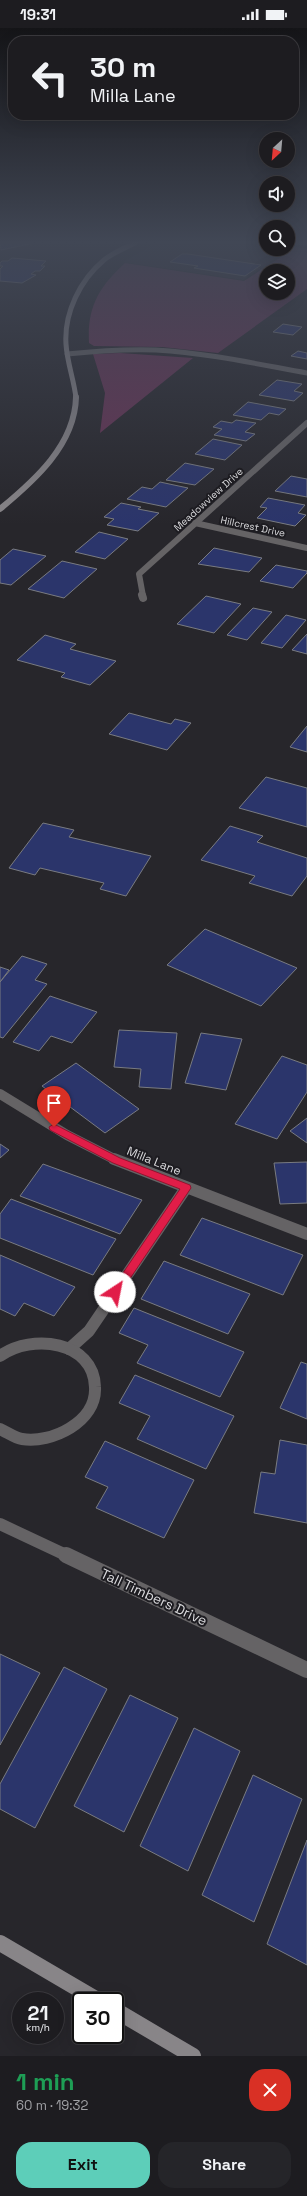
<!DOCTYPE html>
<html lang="en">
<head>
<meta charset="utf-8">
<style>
	:root { --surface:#1d1c20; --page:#252529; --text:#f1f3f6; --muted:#a0a1a5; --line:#3b3a3e; --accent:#5dceb9 }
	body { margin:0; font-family:"Space Grotesk",sans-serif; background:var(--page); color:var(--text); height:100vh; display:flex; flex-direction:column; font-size:15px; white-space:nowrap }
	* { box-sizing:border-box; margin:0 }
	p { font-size:13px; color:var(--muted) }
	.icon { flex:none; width:22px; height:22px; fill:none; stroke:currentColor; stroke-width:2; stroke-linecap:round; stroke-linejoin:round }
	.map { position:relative; height:2028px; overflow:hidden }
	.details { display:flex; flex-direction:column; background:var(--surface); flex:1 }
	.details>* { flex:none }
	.guide { position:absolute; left:8px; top:8px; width:291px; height:84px; border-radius:16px; box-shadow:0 4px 16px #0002,0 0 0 1px var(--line); background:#1d1c20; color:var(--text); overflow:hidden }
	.needle { width:26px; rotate:206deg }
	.buttons { position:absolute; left:259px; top:104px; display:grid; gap:8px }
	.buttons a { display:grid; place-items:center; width:36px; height:36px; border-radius:50%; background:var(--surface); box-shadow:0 4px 16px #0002,0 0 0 1px var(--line); font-size:20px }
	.speed { position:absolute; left:12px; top:1964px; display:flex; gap:8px; font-size:20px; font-weight:700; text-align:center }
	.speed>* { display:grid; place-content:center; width:52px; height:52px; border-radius:50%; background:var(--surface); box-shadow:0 4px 16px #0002,0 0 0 1px var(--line); line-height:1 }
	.speed small { font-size:10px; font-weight:400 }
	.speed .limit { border:2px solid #111; border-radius:6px; background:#fff; color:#111 }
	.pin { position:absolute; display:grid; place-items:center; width:34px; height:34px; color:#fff; margin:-41px -17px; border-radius:50% 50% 50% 0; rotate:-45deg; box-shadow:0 0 4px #0007 }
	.pin .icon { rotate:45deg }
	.me { position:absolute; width:44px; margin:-22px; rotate:34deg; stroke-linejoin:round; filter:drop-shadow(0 0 3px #0008) }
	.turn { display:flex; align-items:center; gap:14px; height:84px; padding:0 16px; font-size:18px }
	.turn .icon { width:52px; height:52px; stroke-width:2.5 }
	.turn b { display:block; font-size:28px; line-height:34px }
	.round { display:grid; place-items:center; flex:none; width:42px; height:42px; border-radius:16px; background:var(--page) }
	.summary { display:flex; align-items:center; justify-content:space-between; height:68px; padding:0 16px }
	h1 { font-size:24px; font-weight:600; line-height:30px; color:#1e9e55 }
	.button { display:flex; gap:8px; margin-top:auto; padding:8px 16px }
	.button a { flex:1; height:46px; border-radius:16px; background:var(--accent); color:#111; font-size:16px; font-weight:600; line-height:46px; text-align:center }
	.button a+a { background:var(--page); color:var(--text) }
	.status { display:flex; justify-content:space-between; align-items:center; height:28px; padding:0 20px; background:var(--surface); direction:ltr }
	.status svg { height:11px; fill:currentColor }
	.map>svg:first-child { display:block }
	.built { fill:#302e39 }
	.green { fill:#663354; fill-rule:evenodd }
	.building { fill:#2b356b; stroke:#797b81 }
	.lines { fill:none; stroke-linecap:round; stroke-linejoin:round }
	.street-far5 { stroke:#656365; stroke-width:5 }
	.street-far4 { stroke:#656365; stroke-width:6 }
	.street-far3 { stroke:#656365; stroke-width:8 }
	.street-far2 { stroke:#656365; stroke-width:10 }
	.street-far1 { stroke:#656365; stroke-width:12 }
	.street { stroke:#656365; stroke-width:16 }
	.secondary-far2 { stroke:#888588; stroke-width:5 }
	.secondary-far1 { stroke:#888588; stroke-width:6 }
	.secondary { stroke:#888588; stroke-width:16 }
	.route { fill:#e11d48; stroke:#92132f }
	.labels { text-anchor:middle; stroke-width:4; stroke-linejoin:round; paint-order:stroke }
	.far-street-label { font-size:10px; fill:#dadadd; stroke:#1d1c21 }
	.street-label { font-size:12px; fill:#dadadd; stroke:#1d1c21 }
	.near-street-label { font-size:14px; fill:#dadadd; stroke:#1d1c21 }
</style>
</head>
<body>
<div class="status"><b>19:31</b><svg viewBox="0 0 49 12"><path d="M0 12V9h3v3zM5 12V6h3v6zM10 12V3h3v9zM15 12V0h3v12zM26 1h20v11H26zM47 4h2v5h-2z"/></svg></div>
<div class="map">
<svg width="307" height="2028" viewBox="0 0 307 2028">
	<rect width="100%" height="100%" fill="#27262b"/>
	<path class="built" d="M160 213H254L266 215V221H288V218H293L243 252 123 234Z"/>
	<g class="green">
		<path d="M296 219 307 221V261L218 325 162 319 94 318 89 315C87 279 99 259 125 235L244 253ZM266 243H288V265H266Z"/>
		<path d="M120 325 193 330 100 405 105 365 93 326Z"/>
	</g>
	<g class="building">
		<path d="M0 213H29L34 215 1 222Z"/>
		<path d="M182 226H188L261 237 245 248 194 240 198 238 170 234Z"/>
		<path d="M12 230 46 233 41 238H45L40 243H35L31 246 36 247 22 255 0 253V241L3 238H0V235L2 233H8Z"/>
		<path d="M283 296 302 299 293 307 273 304Z"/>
		<path d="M298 323 307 325V331L291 328Z"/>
		<path d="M277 352 302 356 294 363 303 365 294 373 259 367Z"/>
		<path d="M248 374 286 381 279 387 269 385 261 392 233 387Z"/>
		<path d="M236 392 256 395 245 404 255 406 246 413 214 407 222 401 213 399 221 393 232 395Z"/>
		<path d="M213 411 242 417 225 432 195 426Z"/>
		<path d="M185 435 214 441 195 457 166 452Z"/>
		<path d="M291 448 307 451V469L275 463Z"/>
		<path d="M160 454 188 460 166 479 127 471 142 459 152 461Z"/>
		<path d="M268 470 305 477 298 485 306 487 295 498 257 490 267 480 260 479Z"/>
		<path d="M121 475 141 479 138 481 159 485 138 503 107 497 114 491 104 489Z"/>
		<path d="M99 504 128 511 105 531 75 524Z"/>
		<path d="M214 520 262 530 249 544 198 536Z"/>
		<path d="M13 521 46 528 11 557 0 555V532Z"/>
		<path d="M62 533 97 541 64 570 28 561Z"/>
		<path d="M276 537 307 543V545L293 560 260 553Z"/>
		<path d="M206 568 241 576 214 605 177 596Z"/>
		<path d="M253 580 272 584 247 612 227 607Z"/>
		<path d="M286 587 306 592 282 620 261 615Z"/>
		<path d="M307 606V626L292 622Z"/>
		<path d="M45 607 76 616 70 621 116 633 90 657 61 649 65 645 17 632Z"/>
		<path d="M129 685 171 696 175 691 191 695 167 722 109 706Z"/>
		<path d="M307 698V724L290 719Z"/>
		<path d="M266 749 307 760V799L239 780Z"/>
		<path d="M43 795 74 802 69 809 151 828 126 868 100 861 104 855 40 840 35 847 9 840Z"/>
		<path d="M230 798 263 808 257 814 307 830V848L292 868 249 855 255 848 201 832Z"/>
		<path d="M205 901 297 940 261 978 167 937Z"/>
		<path d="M22 928 47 936 35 952 47 956 3 1010 0 1009V954Z"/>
		<path d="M0 939 9 942 0 954Z"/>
		<path d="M50 968 97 984 72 1015 51 1008 39 1023 13 1014Z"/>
		<path d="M119 1002 177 1005 171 1061 139 1059 141 1041 114 1039Z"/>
		<path d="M201 1005 242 1011 226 1062 185 1055Z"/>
		<path d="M282 1028 307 1037V1064L277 1111 235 1096Z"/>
		<path d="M76 1035 139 1081 105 1105 42 1058Z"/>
		<path d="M307 1090V1115L290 1103Z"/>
		<path d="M0 1116 9 1122 0 1130Z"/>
		<path d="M307 1134V1175L280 1176 274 1135Z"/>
		<path d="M43 1136 142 1172 120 1206 20 1168Z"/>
		<path d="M11 1171 116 1211 93 1247 0 1210V1186Z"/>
		<path d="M202 1190 303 1227 283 1267 180 1227Z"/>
		<path d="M0 1227 75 1259 54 1288 24 1275 15 1288 0 1281Z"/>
		<path d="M164 1233 250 1266 228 1306 141 1271Z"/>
		<path d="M134 1280 244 1324 220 1369 137 1335 148 1317 119 1305Z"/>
		<path d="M301 1334 307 1336V1391L280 1380Z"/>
		<path d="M135 1347 234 1388 206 1441 137 1411 150 1388 119 1375Z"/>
		<path d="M280 1412 307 1417V1495L254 1485 261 1444 275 1446Z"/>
		<path d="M105 1413 194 1452 164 1510 96 1480 108 1459 85 1449Z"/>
		<path d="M0 1626 40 1645 0 1717Z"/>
		<path d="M64 1639 107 1661 35 1800 0 1781V1756Z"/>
		<path d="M130 1667 178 1690 124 1804 74 1778Z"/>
		<path d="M194 1700 240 1723 188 1843 140 1818Z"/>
		<path d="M253 1747 302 1771 254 1894 202 1867Z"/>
		<path d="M307 1812V1937L267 1916Z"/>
	</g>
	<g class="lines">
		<path class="street-far5" d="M67 326C96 323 126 321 156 322 207 325 257 336 307 345"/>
		<g class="street-far4">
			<path d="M195 495 307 520"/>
			<path d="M143 568 139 546 307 395"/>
		</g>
		<path class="street-far3" d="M142 567 143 570"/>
		<path class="street-far2" d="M0 1066 67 1107 116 1132"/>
		<g class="street-far1">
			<path d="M114 1131 307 1206"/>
			<path d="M69 1321 89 1303 186 1160"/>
			<path d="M0 1328C32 1305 94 1313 95 1359 97 1394 51 1416 22 1411 15 1410 7 1404 0 1401"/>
			<path d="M0 1496 68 1528"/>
		</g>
		<path class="street" d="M66 1527 307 1642"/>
		<g class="secondary-far2">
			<path d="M288 213 307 215"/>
			<path d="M76 370C74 352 67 334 66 316 64 285 80 252 104 232 114 224 127 219 139 213"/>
		</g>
		<path class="secondary-far1" d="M0 481C34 453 75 417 76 369"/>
		<g class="secondary">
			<path d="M0 1915 99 1973"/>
			<path d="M115 1982 193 2028"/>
		</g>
	</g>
	<linearGradient id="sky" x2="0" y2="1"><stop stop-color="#151518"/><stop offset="0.43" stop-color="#414755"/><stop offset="1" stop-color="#414755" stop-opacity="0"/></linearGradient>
	<rect width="307" height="497" fill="url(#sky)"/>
	<path class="route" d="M54 1096 120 1130 190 1157 191 1160 119 1267 115 1268 110 1264 180 1161 113 1135 50 1102 49 1099Z"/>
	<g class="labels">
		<g class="far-street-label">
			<text transform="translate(208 471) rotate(-42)" y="4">Meadowview Drive</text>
			<text transform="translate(253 498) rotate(12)" y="4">Hillcrest Drive</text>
		</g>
		<g class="street-label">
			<text transform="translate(154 1133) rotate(22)" y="4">Milla Lane</text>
		</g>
		<g class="near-street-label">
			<text transform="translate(154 1569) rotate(25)" y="5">Tall Timbers Drive</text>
		</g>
	</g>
</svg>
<div class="buttons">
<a><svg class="needle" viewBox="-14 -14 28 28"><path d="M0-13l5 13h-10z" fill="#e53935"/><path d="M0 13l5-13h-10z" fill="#a0a1a5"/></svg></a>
<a><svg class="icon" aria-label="sound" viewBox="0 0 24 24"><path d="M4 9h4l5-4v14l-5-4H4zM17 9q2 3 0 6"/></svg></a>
<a><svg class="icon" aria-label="search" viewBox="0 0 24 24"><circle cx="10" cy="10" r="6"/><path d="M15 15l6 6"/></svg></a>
<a><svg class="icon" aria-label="layers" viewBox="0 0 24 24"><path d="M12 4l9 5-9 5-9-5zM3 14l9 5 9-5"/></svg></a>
</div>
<div class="speed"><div>21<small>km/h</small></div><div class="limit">30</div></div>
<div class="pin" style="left:54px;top:1099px;background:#d93025"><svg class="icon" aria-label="arrive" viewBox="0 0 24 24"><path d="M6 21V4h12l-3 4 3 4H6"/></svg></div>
<svg class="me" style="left:115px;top:1264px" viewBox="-20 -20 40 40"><circle r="19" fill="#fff"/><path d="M0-13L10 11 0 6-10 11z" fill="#e11d48"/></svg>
<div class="guide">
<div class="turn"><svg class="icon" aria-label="left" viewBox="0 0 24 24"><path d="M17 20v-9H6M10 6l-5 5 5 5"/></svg><div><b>30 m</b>Milla Lane</div></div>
</div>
</div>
<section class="details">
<div class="summary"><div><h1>1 min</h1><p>60 m · 19:32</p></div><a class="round" style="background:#d93025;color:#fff"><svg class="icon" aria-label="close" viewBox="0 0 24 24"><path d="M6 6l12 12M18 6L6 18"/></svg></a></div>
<div class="button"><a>Exit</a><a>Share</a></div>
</section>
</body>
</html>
